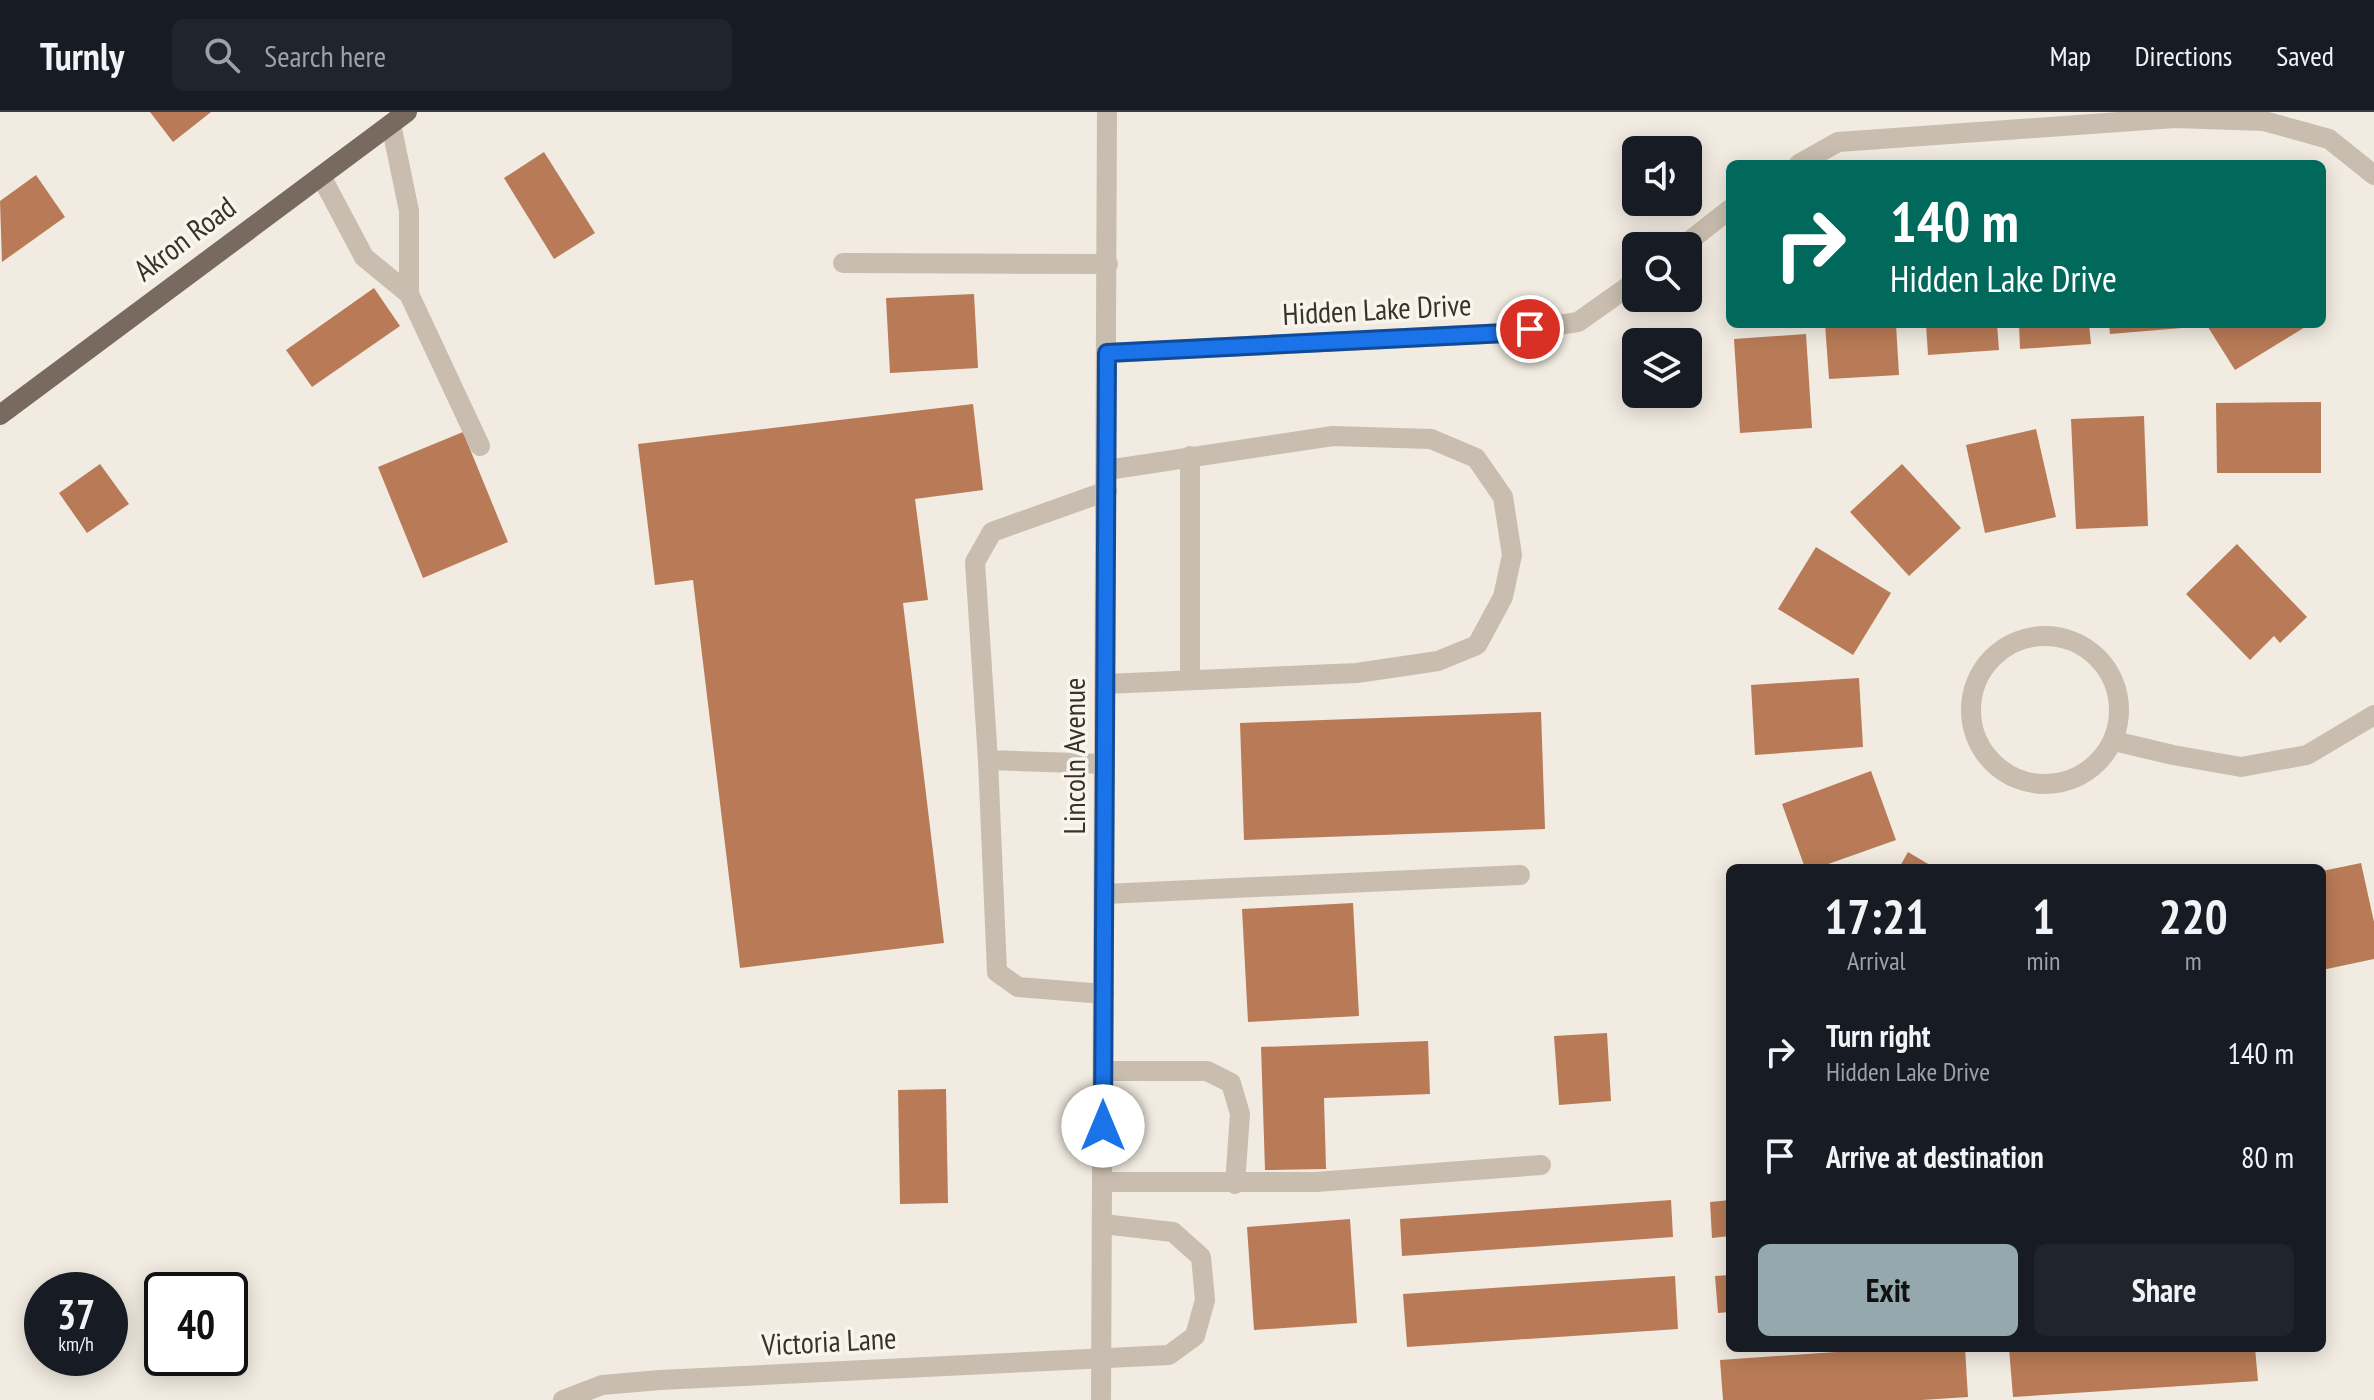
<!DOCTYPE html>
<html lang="en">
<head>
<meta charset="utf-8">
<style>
	:root { --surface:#171b24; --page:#20242c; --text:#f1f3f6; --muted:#9ea1a6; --line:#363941; --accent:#95a8ae }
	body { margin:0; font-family:"PT Sans Narrow",sans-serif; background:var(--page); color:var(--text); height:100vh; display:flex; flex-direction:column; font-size:30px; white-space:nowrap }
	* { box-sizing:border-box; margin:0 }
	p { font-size:26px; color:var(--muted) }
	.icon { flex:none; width:44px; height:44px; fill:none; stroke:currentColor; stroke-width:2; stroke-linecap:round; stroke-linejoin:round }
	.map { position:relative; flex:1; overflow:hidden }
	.panel { position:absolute; left:1726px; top:752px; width:600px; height:488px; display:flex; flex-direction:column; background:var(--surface); border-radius:12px; box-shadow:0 4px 20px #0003 }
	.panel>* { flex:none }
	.guide { position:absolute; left:1726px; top:48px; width:600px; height:168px; border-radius:12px; box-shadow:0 4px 20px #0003; background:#00695c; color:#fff; overflow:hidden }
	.controls { position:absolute; left:1622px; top:24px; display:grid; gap:16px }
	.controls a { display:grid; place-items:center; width:80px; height:80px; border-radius:12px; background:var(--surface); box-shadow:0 4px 20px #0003; font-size:40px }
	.speed { position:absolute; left:24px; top:1160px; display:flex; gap:16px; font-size:40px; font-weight:700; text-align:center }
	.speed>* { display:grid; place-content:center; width:104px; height:104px; border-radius:50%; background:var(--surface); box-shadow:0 4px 20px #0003; line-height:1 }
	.speed small { font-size:20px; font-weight:400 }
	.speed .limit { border:4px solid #111; border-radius:12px; background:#fff; color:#111 }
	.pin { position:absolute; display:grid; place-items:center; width:68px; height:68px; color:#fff; margin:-34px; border:4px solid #fff; border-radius:50%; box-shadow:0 2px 8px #0007 }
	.me { position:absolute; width:88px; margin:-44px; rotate:0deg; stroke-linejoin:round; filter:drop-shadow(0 0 6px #0008) }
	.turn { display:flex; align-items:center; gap:28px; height:168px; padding:0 32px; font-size:36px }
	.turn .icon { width:104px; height:104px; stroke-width:2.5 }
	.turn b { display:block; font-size:56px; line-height:68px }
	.eta { display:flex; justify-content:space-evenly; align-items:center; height:136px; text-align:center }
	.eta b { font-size:48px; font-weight:800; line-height:56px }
	.cta { display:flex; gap:16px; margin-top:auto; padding:16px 32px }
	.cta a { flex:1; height:92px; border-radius:12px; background:var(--accent); color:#111; font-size:32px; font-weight:800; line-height:92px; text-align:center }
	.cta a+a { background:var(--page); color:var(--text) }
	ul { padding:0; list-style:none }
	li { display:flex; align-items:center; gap:24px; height:104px; padding:0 32px }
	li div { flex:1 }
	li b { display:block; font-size:30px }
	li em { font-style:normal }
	header { display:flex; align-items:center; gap:48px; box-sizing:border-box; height:112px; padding:0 40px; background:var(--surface); border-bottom:2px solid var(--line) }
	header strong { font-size:38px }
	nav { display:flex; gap:44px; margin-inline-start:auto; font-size:28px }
	.search { width:560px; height:72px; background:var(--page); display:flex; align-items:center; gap:20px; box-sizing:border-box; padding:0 28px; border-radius:12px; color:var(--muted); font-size:30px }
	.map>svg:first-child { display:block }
	.building { fill:#b97b57 }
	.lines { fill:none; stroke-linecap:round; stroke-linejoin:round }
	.minor { stroke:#c8bdae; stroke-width:20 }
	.major { stroke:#786a5e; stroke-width:20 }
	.route-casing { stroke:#114b97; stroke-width:20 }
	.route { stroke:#1a73e8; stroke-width:14 }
	.labels { text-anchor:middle; stroke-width:7; stroke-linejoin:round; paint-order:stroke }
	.street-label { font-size:30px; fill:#38312c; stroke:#f9f5ed }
</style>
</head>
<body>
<header>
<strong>Turnly</strong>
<div class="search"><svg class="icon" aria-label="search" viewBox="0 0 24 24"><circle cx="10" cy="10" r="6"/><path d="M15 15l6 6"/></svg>Search here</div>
<nav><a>Map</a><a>Directions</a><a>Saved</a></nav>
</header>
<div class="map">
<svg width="2374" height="1288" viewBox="0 0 2374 1288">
	<rect width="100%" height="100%" fill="#f1ebe1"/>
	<g class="building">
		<path d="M150 0H211L173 30Z"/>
		<path d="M544 40 595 121 554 147 504 66Z"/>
		<path d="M36 63 65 105 2 150 0 89Z"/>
		<path d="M374 176 400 214 312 275 286 238Z"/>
		<path d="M974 182 978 256 890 261 886 186Z"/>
		<path d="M1825 212H1896L1899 263 1829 267Z"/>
		<path d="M1926 212H1997L1999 238 1928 243Z"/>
		<path d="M2019 212H2089L2091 232 2020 237Z"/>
		<path d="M2109 212H2182V216L2110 222Z"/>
		<path d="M2206 212H2310L2235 258Z"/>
		<path d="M1806 222 1812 316 1740 321 1734 227Z"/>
		<path d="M2321 290V361H2217L2216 291Z"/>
		<path d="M973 292 983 378 915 387 928 488 903 491 944 831 740 856 693 468 655 473 638 332Z"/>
		<path d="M2144 304 2148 414 2076 417 2071 307Z"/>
		<path d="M2036 317 2056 405 1985 421 1966 333Z"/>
		<path d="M463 320 508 430 423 466 378 355Z"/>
		<path d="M100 352 129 392 87 421 59 381Z"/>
		<path d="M1902 352 1961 416 1909 464 1850 400Z"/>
		<path d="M2237 432 2307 505 2280 531 2274 524 2250 548 2186 482Z"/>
		<path d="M1816 435 1891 481 1853 543 1778 497Z"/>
		<path d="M1859 566 1863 635 1755 643 1751 573Z"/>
		<path d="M1541 600 1545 717 1244 728 1240 611Z"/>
		<path d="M1871 659 1896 728 1817 756H1805L1782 692Z"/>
		<path d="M1908 740 1935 756H1899Z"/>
		<path d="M2361 751 2374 810V847L2322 858V759Z"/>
		<path d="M1353 791 1359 904 1248 910 1242 797Z"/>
		<path d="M1607 921 1611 989 1559 993 1554 924Z"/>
		<path d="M1428 929 1430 982 1324 986 1326 1057 1265 1058 1261 935Z"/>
		<path d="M946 977 948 1091 900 1092 898 978Z"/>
		<path d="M1671 1088 1673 1125 1402 1144 1400 1107Z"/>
		<path d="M1730 1088V1124L1712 1126 1710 1090Z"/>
		<path d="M1350 1107 1357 1211 1254 1218 1247 1115Z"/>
		<path d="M1730 1163V1200L1718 1201 1715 1164Z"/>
		<path d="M1675 1164 1678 1217 1407 1235 1403 1182Z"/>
		<path d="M1894 1236H1965L1968 1285 1922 1288H1723L1720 1248Z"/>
		<path d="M2009 1236H2255L2258 1269 2013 1285Z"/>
	</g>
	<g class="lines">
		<g class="minor">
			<path d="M391 12 409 99V182L480 334"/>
			<path d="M1799 52 1838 30 2175 6 2264 9 2329 27 2374 63"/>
			<path d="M321 64 364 145 409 182"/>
			<path d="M1683 134 1730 97"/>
			<path d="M843 151 1108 152"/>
			<path d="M1107 241 1506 221 1578 210 1636 169"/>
			<circle cx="2045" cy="598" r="74"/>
			<path d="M1190 568V344"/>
			<path d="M1105 572 1357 561 1438 549 1477 533 1503 485 1512 443 1503 385 1476 346 1431 327 1333 324 1107 358"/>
			<path d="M2114 629 2173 643 2241 655 2307 643 2374 603"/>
			<path d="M988 648 997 860 1018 875 1104 882"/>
			<path d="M1105 652 988 648 975 450 992 420 1107 379"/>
			<path d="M1105 782 1520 763"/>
			<path d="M1103 959H1207L1231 971 1240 1002 1235 1072"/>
			<path d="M1103 1070H1316L1541 1053"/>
			<path d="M563 1288 602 1273 660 1268 1169 1243 1195 1224 1205 1188 1201 1145 1173 1120 1103 1112"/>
			<path d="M1101 1288 1107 0"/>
		</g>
		<path class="major" d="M0 303 407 0"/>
	</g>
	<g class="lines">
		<g class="route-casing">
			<path id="route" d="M1103 1014 1107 241 1506 221 1530 217"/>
		</g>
		<use href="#route" class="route"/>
	</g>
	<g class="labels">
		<g class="street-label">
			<text transform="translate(185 127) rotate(-37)" y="10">Akron Road</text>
			<text transform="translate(1377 198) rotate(-3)" y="10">Hidden Lake Drive</text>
			<text transform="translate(1075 644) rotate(-90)" y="10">Lincoln Avenue</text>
			<text transform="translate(829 1230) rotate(-3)" y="10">Victoria Lane</text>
		</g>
	</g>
</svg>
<div class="controls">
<a><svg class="icon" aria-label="sound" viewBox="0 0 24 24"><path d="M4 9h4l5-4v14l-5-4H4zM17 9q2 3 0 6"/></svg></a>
<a><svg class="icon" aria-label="search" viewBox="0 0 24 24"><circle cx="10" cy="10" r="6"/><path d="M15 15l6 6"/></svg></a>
<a><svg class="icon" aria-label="layers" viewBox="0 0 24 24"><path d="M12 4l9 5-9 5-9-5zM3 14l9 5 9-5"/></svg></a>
</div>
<div class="speed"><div>37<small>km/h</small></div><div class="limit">40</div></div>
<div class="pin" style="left:1530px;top:217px;background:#d93025"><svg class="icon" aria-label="arrive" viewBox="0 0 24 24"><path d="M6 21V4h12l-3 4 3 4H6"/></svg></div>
<svg class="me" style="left:1103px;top:1014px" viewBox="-20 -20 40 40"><circle r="19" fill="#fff"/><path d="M0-13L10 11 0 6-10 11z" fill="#1a73e8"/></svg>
<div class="guide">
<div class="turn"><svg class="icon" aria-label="right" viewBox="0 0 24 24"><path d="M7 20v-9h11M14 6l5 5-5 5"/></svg><div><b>140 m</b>Hidden Lake Drive</div></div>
</div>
<section class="panel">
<div class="eta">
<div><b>17:21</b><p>Arrival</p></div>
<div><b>1</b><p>min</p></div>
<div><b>220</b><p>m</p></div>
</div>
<ul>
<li><svg class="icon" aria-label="right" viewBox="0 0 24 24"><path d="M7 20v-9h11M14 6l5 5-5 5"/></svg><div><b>Turn right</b><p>Hidden Lake Drive</p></div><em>140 m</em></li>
<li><svg class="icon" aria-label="arrive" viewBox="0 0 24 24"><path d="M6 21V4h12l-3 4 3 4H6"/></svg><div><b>Arrive at destination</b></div><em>80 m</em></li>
</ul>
<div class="cta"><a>Exit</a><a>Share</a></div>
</section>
</div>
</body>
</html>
